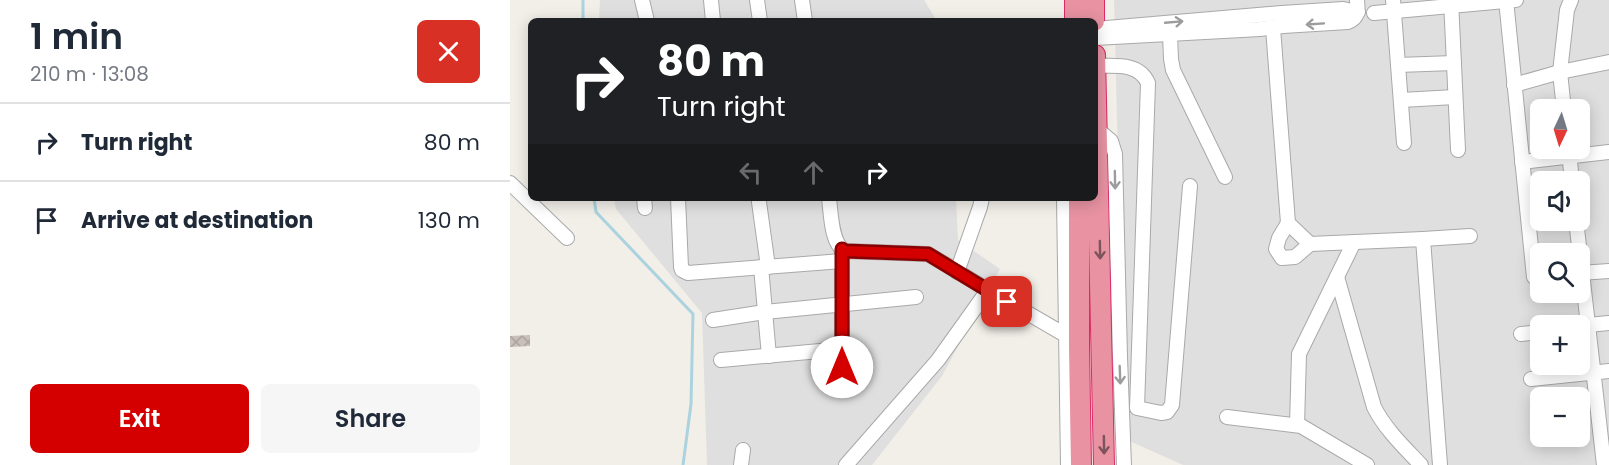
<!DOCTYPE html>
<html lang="en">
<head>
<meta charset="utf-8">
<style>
	:root { --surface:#fff; --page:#f6f6f7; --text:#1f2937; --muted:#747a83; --line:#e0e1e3; --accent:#d40000 }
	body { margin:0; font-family:Poppins,sans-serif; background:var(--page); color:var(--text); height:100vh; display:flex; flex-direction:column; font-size:22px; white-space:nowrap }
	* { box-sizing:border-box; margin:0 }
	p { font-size:20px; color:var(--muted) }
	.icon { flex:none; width:33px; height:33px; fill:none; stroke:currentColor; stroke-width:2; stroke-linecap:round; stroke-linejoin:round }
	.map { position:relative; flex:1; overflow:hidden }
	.drawer { display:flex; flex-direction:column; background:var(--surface); width:510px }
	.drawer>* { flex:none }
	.hud { position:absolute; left:18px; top:18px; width:570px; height:183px; border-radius:9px; box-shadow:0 3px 15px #0003; background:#202124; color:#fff; overflow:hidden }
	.needle { width:39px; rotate:184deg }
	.buttons { position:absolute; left:1020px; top:99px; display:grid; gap:12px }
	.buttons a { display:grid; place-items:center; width:60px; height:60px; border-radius:9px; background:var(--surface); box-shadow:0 3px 15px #0003; font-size:30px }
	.pin { position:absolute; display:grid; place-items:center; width:51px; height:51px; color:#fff; margin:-26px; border-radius:12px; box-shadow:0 3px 9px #0006 }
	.me { position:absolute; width:66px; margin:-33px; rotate:0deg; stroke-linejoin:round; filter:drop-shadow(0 0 4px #0008) }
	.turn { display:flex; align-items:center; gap:21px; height:126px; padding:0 30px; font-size:27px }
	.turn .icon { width:78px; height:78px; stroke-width:2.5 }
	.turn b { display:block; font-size:42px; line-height:51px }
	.lanes { display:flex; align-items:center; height:57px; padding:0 30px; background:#0003; justify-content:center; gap:30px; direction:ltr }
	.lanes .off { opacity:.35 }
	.round { display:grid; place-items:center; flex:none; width:63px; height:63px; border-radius:9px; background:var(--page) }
	.summary { display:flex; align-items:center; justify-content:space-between; height:102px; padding:0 30px }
	h1 { font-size:36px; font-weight:600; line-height:45px }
	.primary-button { display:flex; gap:12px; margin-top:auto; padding:12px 30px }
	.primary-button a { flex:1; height:69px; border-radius:9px; background:var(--accent); color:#fff; font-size:24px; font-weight:600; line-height:69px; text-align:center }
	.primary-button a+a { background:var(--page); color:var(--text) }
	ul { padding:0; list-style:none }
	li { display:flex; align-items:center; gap:18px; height:78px; padding:0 30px; border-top:2px solid var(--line) }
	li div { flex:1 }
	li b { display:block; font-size:22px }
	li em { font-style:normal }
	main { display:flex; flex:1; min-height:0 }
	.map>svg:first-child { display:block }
	.residential { fill:#e0dfdf; fill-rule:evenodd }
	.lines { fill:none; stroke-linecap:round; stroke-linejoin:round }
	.stream { stroke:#aad3df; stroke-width:3 }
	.building { fill:url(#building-cross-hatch) }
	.minor-casing { stroke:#a9a9a9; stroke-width:16 }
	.highway-casing { stroke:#dc2a67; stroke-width:22 }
	.minor { stroke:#fff; stroke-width:14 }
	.highway { stroke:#e892a2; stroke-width:20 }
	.oneway { stroke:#9c9c9c }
	.oneway2 { stroke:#7b545c }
	.route-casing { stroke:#8a0000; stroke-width:15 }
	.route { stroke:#d40000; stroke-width:10 }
</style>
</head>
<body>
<main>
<section class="drawer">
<div class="summary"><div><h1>1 min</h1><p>210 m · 13:08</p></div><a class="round" style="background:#d93025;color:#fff"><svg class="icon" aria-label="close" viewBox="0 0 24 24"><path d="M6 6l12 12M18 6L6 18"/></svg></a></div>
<ul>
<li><svg class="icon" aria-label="right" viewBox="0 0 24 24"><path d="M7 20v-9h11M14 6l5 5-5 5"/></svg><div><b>Turn right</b></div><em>80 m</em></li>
<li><svg class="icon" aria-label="arrive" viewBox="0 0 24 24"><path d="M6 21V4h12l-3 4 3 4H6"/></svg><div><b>Arrive at destination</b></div><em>130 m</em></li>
</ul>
<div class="primary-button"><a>Exit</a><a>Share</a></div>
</section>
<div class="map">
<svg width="1099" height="465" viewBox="0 0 1099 465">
	<defs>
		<pattern id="building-cross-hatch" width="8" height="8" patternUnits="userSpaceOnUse" patternTransform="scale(1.5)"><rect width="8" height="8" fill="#c7bfb8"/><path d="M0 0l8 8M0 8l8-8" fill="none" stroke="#aba49e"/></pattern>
	</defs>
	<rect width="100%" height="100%" fill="#f2efe9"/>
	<g class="residential">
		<path d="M90 0H414L427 21H89Z"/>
		<path d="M604 0H1099V465H673L615 439ZM1030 110H1070V148H1030ZM1030 182H1070V220H1030ZM1030 254H1070V292H1030ZM1030 326H1070V364H1030ZM1030 398H1070V436H1030Z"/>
		<path d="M104 198H446L448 240 490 269 432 376 362 465H197L192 313 106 209Z"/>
	</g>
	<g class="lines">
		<g class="stream">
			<path d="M73 21V0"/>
			<path d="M84 198 86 212 183 314 181 404 173 465"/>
		</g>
	</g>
	<path class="building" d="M20 335V346L0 347V336Z"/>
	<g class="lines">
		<g class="minor-casing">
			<g id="minor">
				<path d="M132 0 137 21"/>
				<path d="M201 0 203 21"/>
				<path d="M247 0 250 21"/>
				<path d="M292 0 295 21"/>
				<path d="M883 0 894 143"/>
				<path d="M941 0 948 150"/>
				<path d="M996 0 1024 277 1030 276"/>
				<path d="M864 13 1006 0"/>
				<path d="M763 28 778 223 800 244 913 239 930 465"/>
				<path d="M585 29 772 13 833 9 848 12"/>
				<path d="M660 34 661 59 663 70 715 177"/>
				<path d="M585 38 750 29 773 26 838 22C849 18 848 9 847 0"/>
				<path d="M888 65 944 63"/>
				<path d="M585 66C604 66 629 62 638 83L627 408 651 413 657 412 662 405 680 186"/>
				<path d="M1004 85 1050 72 1099 62"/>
				<path d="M891 100 945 97"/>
				<path d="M1054 110 1050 72 1057 10 1061 0"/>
				<path d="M587 129 601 141 605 154 610 357 614 465"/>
				<path d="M1059 151 1062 182"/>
				<path d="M1012 162 1099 152"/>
				<path d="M0 183 57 238"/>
				<path d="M134 198 135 208"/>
				<path d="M168 198 171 267 172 270 178 273 332 261"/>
				<path d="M319 198C321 213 321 244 335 251L418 254 478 290 428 360 336 465"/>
				<path d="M554 198 558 465"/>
				<path d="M249 202 258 267"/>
				<path d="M1066 220 1094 465"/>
				<path d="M778 223 769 238 766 249 772 258 785 257 800 244"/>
				<path d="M913 239 960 236"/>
				<path d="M251 267 259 356"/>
				<path d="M447 272 470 207 472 198"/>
				<path d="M1070 273 1099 271"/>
				<path d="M827 277 864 407C875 429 894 447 911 465"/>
				<path d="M478 290 557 336"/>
				<path d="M203 320 255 312 406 297"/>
				<path d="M1078 325 1099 323"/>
				<path d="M1011 334 1030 332"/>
				<path d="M211 360 332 349"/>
				<path d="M1021 379 1099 371"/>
				<path d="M332 384V254"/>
				<path d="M717 417 791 426 857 465"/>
				<path d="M787 425 789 354 844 242"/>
				<path d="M231 465 233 450"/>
			</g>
		</g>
		<g class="highway-casing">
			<g id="highway">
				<path d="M565 0V21"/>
				<path d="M584 0V21"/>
				<path d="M585 55 594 465"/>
				<path d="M569 198V346L571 465"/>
			</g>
		</g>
		<use href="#minor" class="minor"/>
		<use href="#highway" class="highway"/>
	</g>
	<defs><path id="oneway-shaft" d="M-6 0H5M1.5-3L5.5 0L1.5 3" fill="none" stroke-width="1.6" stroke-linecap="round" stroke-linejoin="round" transform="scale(1.5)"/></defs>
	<g class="oneway">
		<use href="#oneway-shaft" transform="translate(664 22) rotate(-5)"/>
		<use href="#oneway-shaft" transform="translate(805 24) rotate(176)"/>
		<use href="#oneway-shaft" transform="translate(605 180) rotate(89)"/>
		<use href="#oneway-shaft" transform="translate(610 375) rotate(88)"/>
	</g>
	<g class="oneway2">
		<use href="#oneway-shaft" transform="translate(590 250) rotate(89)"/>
		<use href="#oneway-shaft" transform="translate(594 445) rotate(89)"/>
	</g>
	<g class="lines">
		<g class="route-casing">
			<path id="route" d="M332 367V249L335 251 418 254 497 302"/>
		</g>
		<use href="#route" class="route"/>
	</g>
</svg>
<div class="buttons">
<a><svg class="needle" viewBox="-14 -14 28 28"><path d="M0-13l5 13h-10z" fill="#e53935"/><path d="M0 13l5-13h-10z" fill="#747a83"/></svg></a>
<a><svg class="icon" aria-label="sound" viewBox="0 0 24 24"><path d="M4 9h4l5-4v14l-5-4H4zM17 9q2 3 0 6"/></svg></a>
<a><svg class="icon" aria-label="search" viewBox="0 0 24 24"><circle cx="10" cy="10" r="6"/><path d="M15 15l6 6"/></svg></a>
<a>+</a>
<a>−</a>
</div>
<div class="pin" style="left:497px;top:302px;background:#d93025"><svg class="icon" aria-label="arrive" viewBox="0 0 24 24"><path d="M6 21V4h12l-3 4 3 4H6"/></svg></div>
<svg class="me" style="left:332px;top:367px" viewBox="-20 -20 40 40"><circle r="19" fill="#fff"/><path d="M0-13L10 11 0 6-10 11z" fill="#d40000"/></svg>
<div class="hud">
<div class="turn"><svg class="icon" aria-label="right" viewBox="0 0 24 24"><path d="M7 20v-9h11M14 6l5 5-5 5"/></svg><div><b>80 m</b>Turn right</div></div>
<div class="lanes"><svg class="icon off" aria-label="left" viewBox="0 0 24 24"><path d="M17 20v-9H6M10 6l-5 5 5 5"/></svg><svg class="icon off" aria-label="ahead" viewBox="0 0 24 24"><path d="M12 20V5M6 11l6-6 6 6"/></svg><svg class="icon" aria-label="right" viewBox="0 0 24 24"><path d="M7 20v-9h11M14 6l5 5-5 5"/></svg></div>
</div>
</div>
</main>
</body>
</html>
